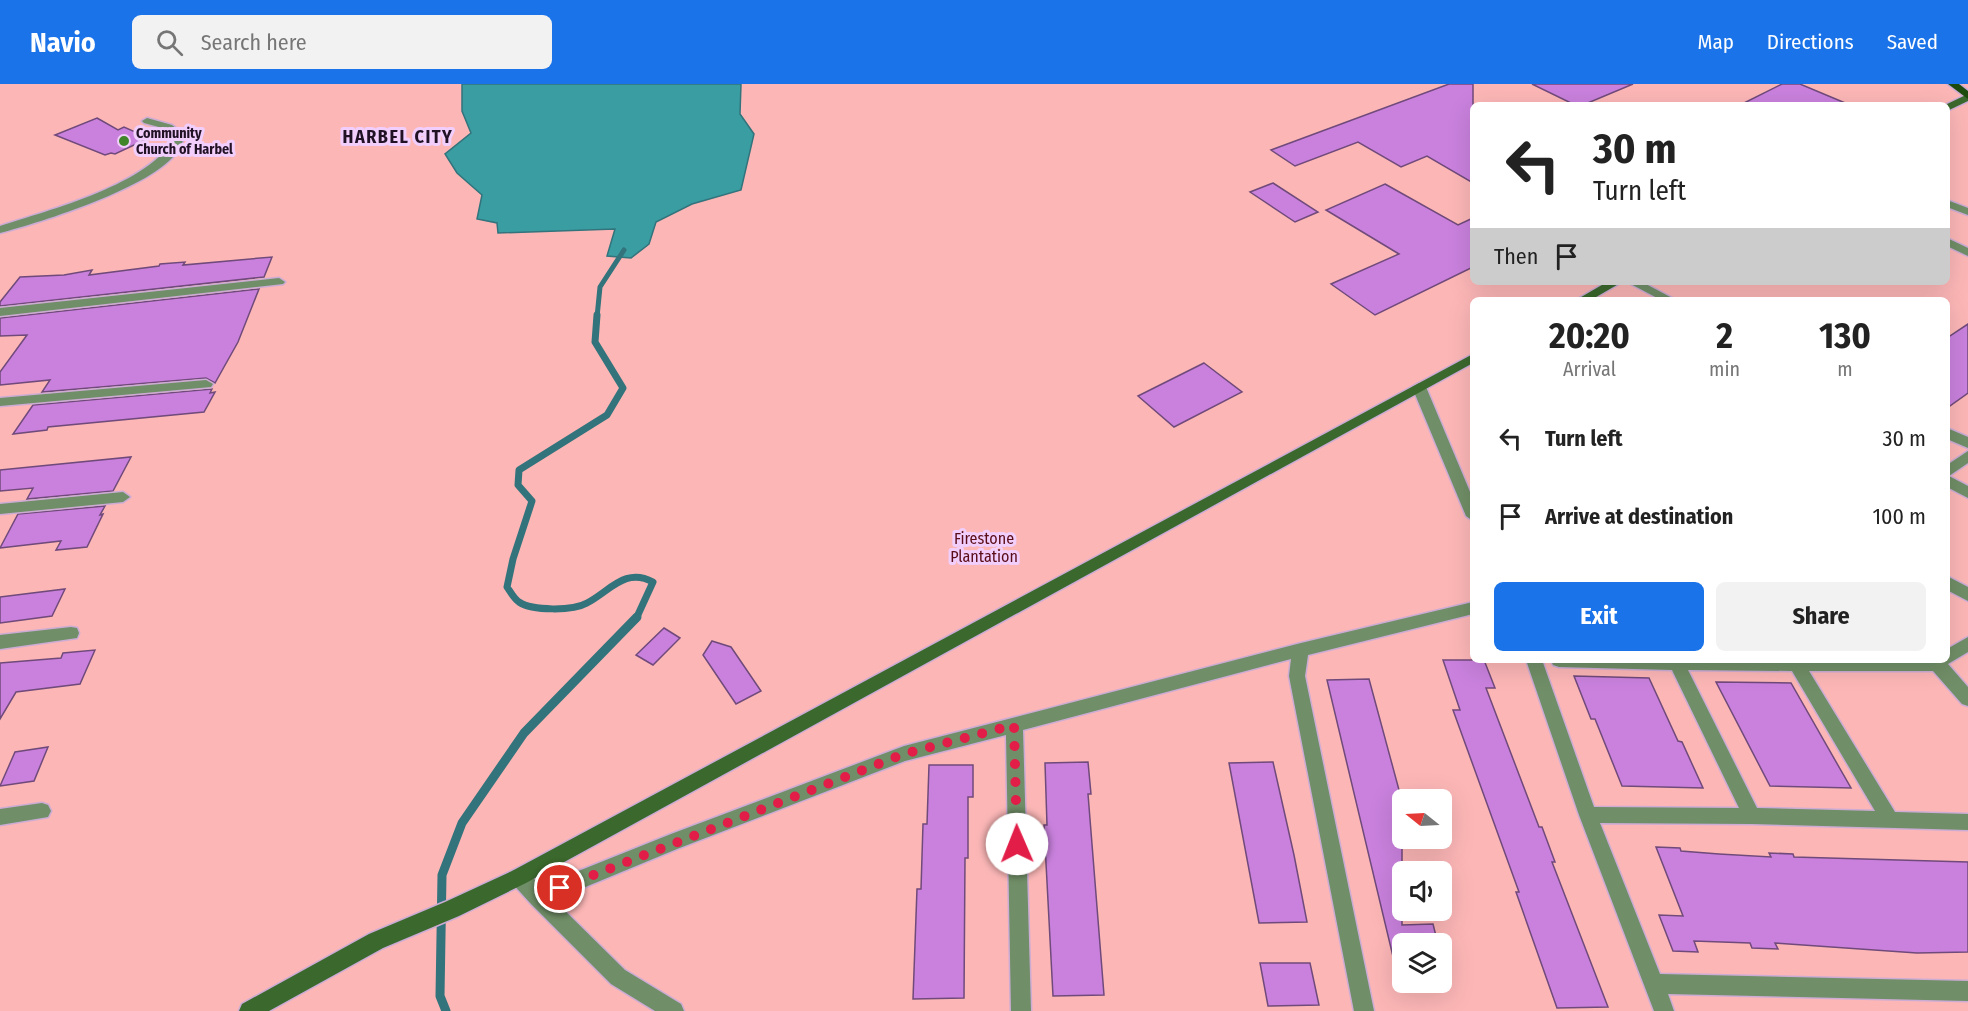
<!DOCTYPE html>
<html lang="en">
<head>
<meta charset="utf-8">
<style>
	:root { --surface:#fff; --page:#f2f2f2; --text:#222; --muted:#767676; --accent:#1a73e8 }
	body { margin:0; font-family:"Fira Sans Condensed",sans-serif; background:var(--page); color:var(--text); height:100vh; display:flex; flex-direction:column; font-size:22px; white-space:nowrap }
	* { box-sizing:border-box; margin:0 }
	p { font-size:20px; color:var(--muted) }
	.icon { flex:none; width:33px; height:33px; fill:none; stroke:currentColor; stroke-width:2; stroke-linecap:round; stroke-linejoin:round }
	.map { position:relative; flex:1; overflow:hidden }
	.side { position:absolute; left:1470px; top:213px; width:480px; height:366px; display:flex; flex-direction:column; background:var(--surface); border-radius:9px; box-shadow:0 6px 24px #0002 }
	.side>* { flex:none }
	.hud { position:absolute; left:1470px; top:18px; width:480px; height:183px; border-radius:9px; box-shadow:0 6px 24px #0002; background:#fff; color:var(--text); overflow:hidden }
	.needle { width:39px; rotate:288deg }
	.tools { position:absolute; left:1392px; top:705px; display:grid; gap:12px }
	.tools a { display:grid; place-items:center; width:60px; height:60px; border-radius:9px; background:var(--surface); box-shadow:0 6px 24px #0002; font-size:30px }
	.pin { position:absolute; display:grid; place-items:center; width:51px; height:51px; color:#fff; margin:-26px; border:3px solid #fff; border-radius:50%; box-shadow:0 2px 6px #0007 }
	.me { position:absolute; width:66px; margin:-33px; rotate:359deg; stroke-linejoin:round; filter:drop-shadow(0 0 4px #0008) }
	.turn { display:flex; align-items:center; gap:21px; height:126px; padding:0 24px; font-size:27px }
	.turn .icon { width:78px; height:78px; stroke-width:2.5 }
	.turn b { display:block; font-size:42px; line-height:51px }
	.then { display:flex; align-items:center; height:57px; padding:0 24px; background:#0003; gap:12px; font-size:22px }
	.eta { display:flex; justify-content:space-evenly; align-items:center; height:102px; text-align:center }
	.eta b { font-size:36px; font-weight:700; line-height:42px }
	.button { display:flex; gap:12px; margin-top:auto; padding:12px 24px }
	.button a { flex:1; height:69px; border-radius:9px; background:var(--accent); color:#fff; font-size:24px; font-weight:700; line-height:69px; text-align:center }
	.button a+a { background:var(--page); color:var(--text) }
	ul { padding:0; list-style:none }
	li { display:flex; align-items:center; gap:18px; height:78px; padding:0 24px }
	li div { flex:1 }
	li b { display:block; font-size:22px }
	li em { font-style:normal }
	header { display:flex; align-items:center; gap:36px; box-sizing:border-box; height:84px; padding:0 30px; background:var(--accent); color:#fff }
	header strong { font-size:28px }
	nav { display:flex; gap:33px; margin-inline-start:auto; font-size:21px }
	.search { width:420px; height:54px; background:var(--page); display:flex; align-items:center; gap:15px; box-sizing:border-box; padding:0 21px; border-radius:9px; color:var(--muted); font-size:22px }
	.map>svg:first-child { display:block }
	.green { fill:#fcb6b6; fill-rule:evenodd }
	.water { fill:#3a9da1; stroke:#32737c; stroke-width:1.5 }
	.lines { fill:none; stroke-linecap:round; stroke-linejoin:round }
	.stream-far2 { stroke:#32737c; stroke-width:5 }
	.stream-far1 { stroke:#32737c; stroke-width:7 }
	.stream { stroke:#32737c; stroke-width:9 }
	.building { fill:#c981dd; stroke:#704a7a; stroke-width:1.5 }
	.minor-casing { stroke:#ccacd4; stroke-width:3 }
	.secondary-casing { stroke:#ccacd4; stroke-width:3 }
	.primary-casing { stroke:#ccacd4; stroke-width:3 }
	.minor { fill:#708e67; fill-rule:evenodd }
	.secondary { fill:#3b682d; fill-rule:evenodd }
	.primary { fill:#1d4a0d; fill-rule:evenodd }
	.route { stroke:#e11d48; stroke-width:10; stroke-dasharray:0 18 }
	.poi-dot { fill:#408529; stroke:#f1cefb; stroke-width:2 }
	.labels { text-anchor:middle; stroke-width:6; stroke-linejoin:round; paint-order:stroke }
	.far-poi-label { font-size:14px; font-weight:bold; fill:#211125; stroke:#f1cefb; text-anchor:start }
	.park-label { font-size:16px; fill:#5a0d19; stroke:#f1cefb }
	.far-district-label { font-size:18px; font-weight:bold; letter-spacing:1.5px; fill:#211125; stroke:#f1cefb }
</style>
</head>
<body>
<header>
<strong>Navio</strong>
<div class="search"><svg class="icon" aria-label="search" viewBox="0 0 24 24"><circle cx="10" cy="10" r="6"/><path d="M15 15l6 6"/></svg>Search here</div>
<nav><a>Map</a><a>Directions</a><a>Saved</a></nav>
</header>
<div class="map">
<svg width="1968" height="927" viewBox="0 0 1968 927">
	<rect width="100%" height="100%" fill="#f1cefb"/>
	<path class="green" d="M0 0H1968V927H0ZM1473 21H1947V198H1473ZM1473 216H1947V576H1473ZM1402 716H1442V754H1402ZM1402 788H1442V826H1402ZM1402 860H1442V898H1402Z"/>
	<path class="water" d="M462 0H741L740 30 754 50 741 106 692 120 656 138 649 160 631 174 607 172 615 145 498 149 497 139 477 135 482 111 457 89 445 70 471 49 462 27Z"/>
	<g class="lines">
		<path class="stream-far2" d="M597 233 600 203 624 166"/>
		<path class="stream-far1" d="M597 231 595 258 623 304 607 331 519 386 518 401 532 417 513 475 507 503C510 507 514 515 519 518 532 527 573 527 587 519 610 507 625 483 653 498L636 535"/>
		<path class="stream" d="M446 927 440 912 442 791 462 739 524 649 637 533"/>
	</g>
	<g class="building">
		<path d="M1449 0H1473V99L1427 72 1401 83 1358 58 1295 82 1271 66Z"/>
		<path d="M1532 0H1633L1583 21H1575Z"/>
		<path d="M1782 0H1800L1850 21H1740Z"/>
		<path d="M97 34 118 46 124 43 149 54 115 70 111 69 105 71 55 51Z"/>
		<path d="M1273 99 1318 128 1295 138 1250 108Z"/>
		<path d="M1385 100 1458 141 1473 134V183L1375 231 1331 200 1399 170 1326 126Z"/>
		<path d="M272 173 264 193 0 222V218L20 193 64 191 92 186 89 191 159 182 160 180 185 178 183 181Z"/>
		<path d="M259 205 238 258 215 299 206 294 42 308 50 296 0 301V288L27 251 0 252V234Z"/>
		<path d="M1968 240V309L1947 324V254Z"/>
		<path d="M1204 279 1242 308 1174 343 1138 312Z"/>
		<path d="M212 305 210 309 215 308 204 328 48 343 47 346 13 350 33 321Z"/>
		<path d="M131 373 113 407 27 415 33 404 0 407V386Z"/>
		<path d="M105 422 100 431 103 430 87 463 56 466 61 457 0 464 18 430Z"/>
		<path d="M65 505 52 532 0 539V513Z"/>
		<path d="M664 544 680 554 653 581 636 571Z"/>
		<path d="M712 557 731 563 761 607 736 620 703 571Z"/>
		<path d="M95 566 80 600 16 608 0 635V579L61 574 63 569Z"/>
		<path d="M1443 576H1484L1495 604H1486L1539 743H1542L1555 778H1552L1608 923 1557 924 1516 808H1519L1453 626H1460Z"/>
		<path d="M1574 592 1649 594 1678 657 1682 658 1703 704 1622 702 1595 635H1591Z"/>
		<path d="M1369 595 1402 717V841L1433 840 1438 860H1402V880L1395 881 1327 596Z"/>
		<path d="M1716 598 1791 599 1851 704 1770 702Z"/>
		<path d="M48 663 34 697 0 702 15 668Z"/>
		<path d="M1088 678 1091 710H1088L1104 911 1053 912 1044 741H1047L1045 679Z"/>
		<path d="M1273 678 1294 771 1307 838 1259 839 1229 679Z"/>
		<path d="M929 681H973V713H968V774H965L964 914 913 915 917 805H921L923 740H927Z"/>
		<path d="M1656 763 1680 764 1681 767 1719 770 1771 773 1769 769 1793 770 1794 773 1968 778V868L1917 869 1775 859 1778 865 1752 864 1750 859 1694 857 1698 868 1673 867 1659 831 1683 832Z"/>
		<path d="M1260 879H1310L1319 921 1268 922Z"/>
	</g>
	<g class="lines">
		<g class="minor-casing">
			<g id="minor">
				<path d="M147 34 172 41 185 51C183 56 181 63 177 68 153 103 42 138 0 149V142C49 126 152 100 175 52L166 45 144 39 142 37Z"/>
				<path d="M1947 116 1968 124V131L1947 123Z"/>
				<path d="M1947 154 1968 164V172L1947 162Z"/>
				<path d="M279 194 285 198 283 200 0 232V224Z"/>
				<path d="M1627 198H1642L1676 216H1661Z"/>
				<path d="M206 296 213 300 211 303 0 322V314Z"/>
				<path d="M1419 299 1426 303 1473 415V437L1466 432 1412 303Z"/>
				<path d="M1947 344 1968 353V364L1947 355Z"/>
				<path d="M1968 367V379L1949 392 1968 402V414L1947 403V381Z"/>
				<path d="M123 408 130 413 123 418 0 430V420Z"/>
				<path d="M1947 492 1968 503V517L1947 506Z"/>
				<path d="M1473 518V530L1308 571 1305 592 1374 927H1354L1289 592 1291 575 1023 646 1031 927H1011L1006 651 905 677 677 765 554 816 625 886 681 920 684 927H655L611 900 531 820 512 799 510 793 512 787 519 784 526 787 541 802 671 750 904 662 1301 559Z"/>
				<path d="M71 543 77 544 79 549 77 554 0 565V551Z"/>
				<path d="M1968 553V568L1948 580 1968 603V622L1962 620 1933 587H1809L1895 728 1968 730V746L1752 740 1600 739 1660 890 1968 897V917L1668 910 1674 927H1654L1579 731 1526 576H1542L1594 723 1739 724 1672 586 1559 583 1553 581 1551 576H1947V565ZM1688 586 1792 587 1875 727 1757 724Z"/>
				<path d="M42 719 48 721 51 727 48 733 0 741V725Z"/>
			</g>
		</g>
		<g class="secondary-casing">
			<g id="secondary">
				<path d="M1968 10V17L1947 27 1945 21Z"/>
				<path d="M1607 198H1622L1591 216H1576Z"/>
				<path d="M1473 270V279L526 799 459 832 383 864 269 927H239L242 920 369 850 445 818 512 787Z"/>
			</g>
		</g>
		<g class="primary-casing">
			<path id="primary" d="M1948 0H1959L1968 7V15Z"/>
		</g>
		<use href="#minor" class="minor"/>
		<use href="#secondary" class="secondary"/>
		<use href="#primary" class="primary"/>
	</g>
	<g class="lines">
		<path class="route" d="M560 804 904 670 1014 641 1017 760"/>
	</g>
	<circle class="poi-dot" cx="124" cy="57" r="6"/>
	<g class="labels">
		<g class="far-poi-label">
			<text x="136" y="54">Community<tspan x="136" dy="16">Church of Harbel</tspan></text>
		</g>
		<g class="park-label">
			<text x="984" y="460">Firestone<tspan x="984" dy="18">Plantation</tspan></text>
		</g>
		<g class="far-district-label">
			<text x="398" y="59">HARBEL CITY</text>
		</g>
	</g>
</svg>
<div class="tools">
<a><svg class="needle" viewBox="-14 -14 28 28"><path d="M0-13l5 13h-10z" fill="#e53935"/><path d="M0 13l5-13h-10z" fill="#767676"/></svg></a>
<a><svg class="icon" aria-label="sound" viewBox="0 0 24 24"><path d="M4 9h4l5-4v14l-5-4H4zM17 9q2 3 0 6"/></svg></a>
<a><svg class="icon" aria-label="layers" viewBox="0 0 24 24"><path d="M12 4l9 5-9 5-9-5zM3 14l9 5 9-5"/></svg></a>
</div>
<div class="pin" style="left:560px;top:804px;background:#d93025"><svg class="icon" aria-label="arrive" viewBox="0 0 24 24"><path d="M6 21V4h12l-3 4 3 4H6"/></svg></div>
<svg class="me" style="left:1017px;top:760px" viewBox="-20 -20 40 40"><circle r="19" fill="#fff"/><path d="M0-13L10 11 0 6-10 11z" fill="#e11d48"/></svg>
<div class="hud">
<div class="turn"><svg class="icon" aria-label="left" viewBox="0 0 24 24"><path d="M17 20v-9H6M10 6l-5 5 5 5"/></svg><div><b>30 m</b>Turn left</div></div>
<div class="then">Then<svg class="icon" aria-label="arrive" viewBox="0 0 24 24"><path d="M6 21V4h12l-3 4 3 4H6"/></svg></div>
</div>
<section class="side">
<div class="eta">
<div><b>20:20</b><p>Arrival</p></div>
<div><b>2</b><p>min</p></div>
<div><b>130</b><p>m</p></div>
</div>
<ul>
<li><svg class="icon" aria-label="left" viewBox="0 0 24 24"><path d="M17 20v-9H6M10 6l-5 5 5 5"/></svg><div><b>Turn left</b></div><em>30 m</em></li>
<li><svg class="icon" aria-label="arrive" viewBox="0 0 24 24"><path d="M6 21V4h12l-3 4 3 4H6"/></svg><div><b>Arrive at destination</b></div><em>100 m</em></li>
</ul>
<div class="button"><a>Exit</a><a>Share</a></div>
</section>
</div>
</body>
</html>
